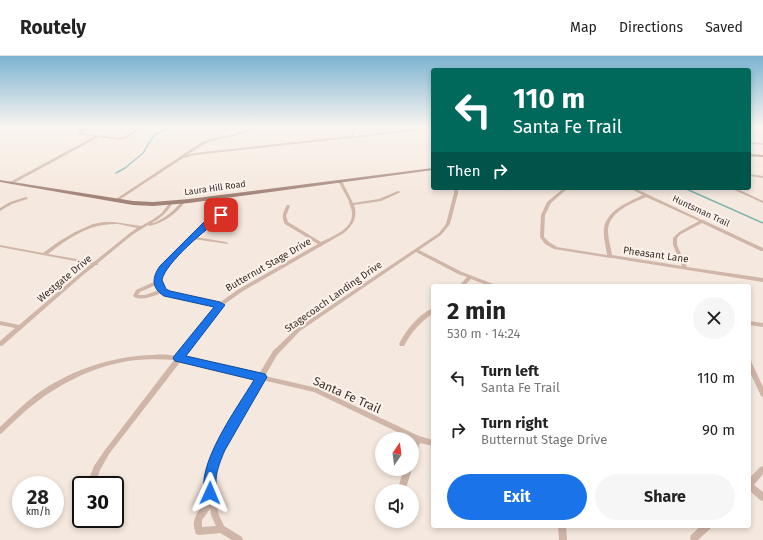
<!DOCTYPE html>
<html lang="en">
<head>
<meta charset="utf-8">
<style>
	:root { --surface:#fff; --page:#f6f6f6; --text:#222; --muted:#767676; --line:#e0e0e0; --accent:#1a73e8 }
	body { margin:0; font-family:"Fira Sans",sans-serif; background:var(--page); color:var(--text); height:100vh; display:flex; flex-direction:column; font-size:15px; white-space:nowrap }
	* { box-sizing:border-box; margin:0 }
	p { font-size:13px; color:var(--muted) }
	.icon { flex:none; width:22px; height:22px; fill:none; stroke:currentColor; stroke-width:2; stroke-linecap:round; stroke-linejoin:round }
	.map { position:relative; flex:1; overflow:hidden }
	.panel { position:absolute; left:431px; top:228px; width:320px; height:244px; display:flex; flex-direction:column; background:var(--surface); border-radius:4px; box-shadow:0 2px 6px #0003 }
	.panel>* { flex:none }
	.banner { position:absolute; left:431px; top:12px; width:320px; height:122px; border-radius:4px; box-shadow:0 2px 6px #0003; background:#00695c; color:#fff; overflow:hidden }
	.needle { width:26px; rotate:14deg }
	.tools { position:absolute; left:375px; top:376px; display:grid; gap:8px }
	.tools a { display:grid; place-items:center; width:44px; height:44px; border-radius:50%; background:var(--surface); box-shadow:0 2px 6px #0003; font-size:20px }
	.speed { position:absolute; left:12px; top:420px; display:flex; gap:8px; font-size:20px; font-weight:700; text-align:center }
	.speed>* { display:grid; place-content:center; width:52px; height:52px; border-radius:50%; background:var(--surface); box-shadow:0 2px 6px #0003; line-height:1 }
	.speed small { font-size:10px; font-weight:400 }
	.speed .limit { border:2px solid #111; border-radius:6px; background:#fff; color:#111 }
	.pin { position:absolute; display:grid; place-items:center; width:34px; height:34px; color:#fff; margin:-17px; border-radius:8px; box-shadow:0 2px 6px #0006 }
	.me { position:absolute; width:44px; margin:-22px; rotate:1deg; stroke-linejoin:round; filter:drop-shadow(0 0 3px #0008) }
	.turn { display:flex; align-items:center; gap:14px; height:84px; padding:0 16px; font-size:18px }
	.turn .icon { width:52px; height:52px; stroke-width:2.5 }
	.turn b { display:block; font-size:28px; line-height:34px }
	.then { display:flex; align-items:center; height:38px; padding:0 16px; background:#0003; gap:8px; font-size:15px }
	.round { display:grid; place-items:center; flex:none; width:42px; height:42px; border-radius:21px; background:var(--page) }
	.head { display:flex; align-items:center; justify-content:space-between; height:68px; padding:0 16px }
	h1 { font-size:24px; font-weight:700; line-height:30px }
	.action { display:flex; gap:8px; margin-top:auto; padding:8px 16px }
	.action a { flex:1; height:46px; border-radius:24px; background:var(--accent); color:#fff; font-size:16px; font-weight:700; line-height:46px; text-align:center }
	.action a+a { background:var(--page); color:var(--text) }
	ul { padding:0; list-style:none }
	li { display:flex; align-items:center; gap:12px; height:52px; padding:0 16px }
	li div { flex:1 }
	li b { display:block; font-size:15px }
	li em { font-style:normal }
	header { display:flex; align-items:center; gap:24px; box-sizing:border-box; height:56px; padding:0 20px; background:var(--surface); border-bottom:1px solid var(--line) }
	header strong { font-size:19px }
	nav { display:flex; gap:22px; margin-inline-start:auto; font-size:14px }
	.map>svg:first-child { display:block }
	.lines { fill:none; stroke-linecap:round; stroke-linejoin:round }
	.stream { stroke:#7ab5b2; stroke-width:1.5 }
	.minor { fill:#cfb6a8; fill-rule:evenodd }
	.secondary { fill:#a38479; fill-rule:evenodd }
	.route { fill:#1a73e8; stroke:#114b97 }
	.labels { text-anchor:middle; stroke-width:4; stroke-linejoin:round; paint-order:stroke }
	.far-street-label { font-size:9px; fill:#3b2d29; stroke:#fcf3ec }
	.street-label { font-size:10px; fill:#3b2d29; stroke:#fcf3ec }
	.near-street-label { font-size:12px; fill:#3b2d29; stroke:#fcf3ec }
</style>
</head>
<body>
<header>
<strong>Routely</strong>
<nav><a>Map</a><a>Directions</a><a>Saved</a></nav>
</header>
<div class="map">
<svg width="763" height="484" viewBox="0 0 763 484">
	<rect width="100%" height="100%" fill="#f5e8de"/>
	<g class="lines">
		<g class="stream">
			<path d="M116 117 125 112 143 97 154 79 170 71"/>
			<path d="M684 132 763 167"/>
		</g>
		<g class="minor">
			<path d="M86 71H89L82 77 119 82C128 81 136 71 145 71L125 83 119 84 99 81 12 128H10V126L95 80 78 78V76Z"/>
			<path d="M256 71H260C245 79 228 80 212 85 203 88 195 94 187 99L195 97 351 80 354 71H356L354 80 433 71V73L195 99 183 102 116 146H115L113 145 202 86C220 80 239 79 256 71Z"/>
			<path d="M751 86 763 87V89L752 88 750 87Z"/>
			<path d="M749 118 763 120V122L749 120Z"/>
			<path d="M339 124 342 125 353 147 379 143 398 135 401 136 381 145 354 149C358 161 353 169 344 177L243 235 222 250 183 301 259 318 273 295 296 273 439 177 446 168 454 137V132H458V137L450 168 441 179 419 194 462 216 496 229V230H489L471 223 464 230H459L467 221 458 218 416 196 300 275 277 299 265 320 317 332 419 380 433 384V390L420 387 414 401 412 402V390L414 384 412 383 314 336 262 324 224 392 215 414 214 437 219 459 224 470 242 481 243 484H232L220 477 199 479 196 478C190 463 198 455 208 444L206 437 207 414 219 388 257 323 181 305 109 398 100 414 95 429H87L94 410 105 394 174 304C159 303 144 303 128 305 88 312 50 332 20 360 14 365 8 371 2 377L0 378V371C11 360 22 350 34 340 68 315 111 300 153 299 161 298 170 299 178 300L216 250 167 240 162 237C153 240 141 246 133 240L136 234 156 225 157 219 161 211 204 168 220 158H222V160L206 170 196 181 226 186 228 187V188L193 183C187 190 181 196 175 202 165 213 152 224 169 237L219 247 239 233 318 188 285 168C281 161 283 156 287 149H289L290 150 286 160 288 166 321 186C333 180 353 173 352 157 352 152 349 149 349 145L338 125ZM156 229 159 234 145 239H138L140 236ZM210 453 211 459 216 470 202 471V464Z"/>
			<path d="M564 132H568L551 147 545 159 544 181 549 186 557 191 607 199C606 190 603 182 604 173 606 154 629 146 643 139L629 132H634L702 164H704L705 165 763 192V195H761L702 167 681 178 677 182V189L687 211 763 222V226L612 202H610L554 193 545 188 540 181 541 159 547 146ZM646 141 699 165 679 176 673 182V189L682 210 612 199C611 191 608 183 608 174 609 156 632 147 646 141Z"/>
			<path d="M730 132H735L763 145V147Z"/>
			<path d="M26 141 28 142 27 143 12 148 0 155V152L10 146Z"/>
			<path d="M182 145H184L185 146C176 158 165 166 150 170L148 169 132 179 98 207V209H96L83 219 2 290H0V285L15 272 0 269V265L19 269 91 208 0 191V189L43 197 58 186 75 176 93 168 104 166H114L141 170 152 164 162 157 170 146H172L173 147C167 156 161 162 152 167H154C165 162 174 155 182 145ZM118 168 137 172 130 177 94 206 48 198C69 182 89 167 118 168Z"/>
			<path d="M433 252V257C421 266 411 276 404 290H400L399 288C406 274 418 259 433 252Z"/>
			<path d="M749 265 763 267V271L749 269Z"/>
			<path d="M749 305H751L763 331V341L761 340 749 314Z"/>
			<path d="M763 410V418L754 429 763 436V445L760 444 749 434V423L760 411Z"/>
			<path d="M404 413H412L405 435H397Z"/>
			<path d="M558 470H566L567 484H559Z"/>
			<path d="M701 470H711L710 473 698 484H691L690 482 691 479Z"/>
		</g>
		<g class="secondary">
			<path d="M749 98 763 99V101L749 100Z"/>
			<path d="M433 112V114L189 147 153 150 133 149 0 126V124L133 145 153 146 189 143Z"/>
		</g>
	</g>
	<linearGradient id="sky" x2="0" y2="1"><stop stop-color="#7cb4d2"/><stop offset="0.51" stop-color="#faf5f0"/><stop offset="1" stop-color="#faf5f0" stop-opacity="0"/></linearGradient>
	<rect width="763" height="139" fill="url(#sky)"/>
	<path class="route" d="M221 157 224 159 223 161C208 171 165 207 162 224L166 233 170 235 220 246 225 249 186 300 261 317 265 318 267 321 225 394C221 403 217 413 216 423 216 430 218 435 215 442L210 444 206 442C193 411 238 351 254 324L175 305 173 302 175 299 214 251 164 240C151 232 152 221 160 210L203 167Z"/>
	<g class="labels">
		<g class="far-street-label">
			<text transform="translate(215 132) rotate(-8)" y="3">Laura Hill Road</text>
			<text transform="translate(701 155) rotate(25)" y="3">Huntsman Trail</text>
		</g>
		<g class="street-label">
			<text transform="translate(656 198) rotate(8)" y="4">Pheasant Lane</text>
			<text transform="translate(268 208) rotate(-30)" y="4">Butternut Stage Drive</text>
			<text transform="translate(64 222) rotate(-40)" y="4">Westgate Drive</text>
			<text transform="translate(333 240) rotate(-35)" y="4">Stagecoach Landing Drive</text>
		</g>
		<g class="near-street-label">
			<text transform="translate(347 339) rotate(24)" y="4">Santa Fe Trail</text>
		</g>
	</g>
</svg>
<div class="tools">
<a><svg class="needle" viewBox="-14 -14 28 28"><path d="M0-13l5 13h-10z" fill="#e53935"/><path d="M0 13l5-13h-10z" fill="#767676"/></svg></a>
<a><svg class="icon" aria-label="sound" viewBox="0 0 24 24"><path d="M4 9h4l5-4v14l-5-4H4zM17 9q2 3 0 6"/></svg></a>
</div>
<div class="speed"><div>28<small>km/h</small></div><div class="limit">30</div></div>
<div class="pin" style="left:221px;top:159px;background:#d93025"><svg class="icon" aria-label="arrive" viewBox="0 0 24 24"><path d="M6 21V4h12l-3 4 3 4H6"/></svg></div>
<svg class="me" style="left:210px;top:437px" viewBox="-20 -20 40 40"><path d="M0-17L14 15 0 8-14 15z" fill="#1a73e8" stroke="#fff" stroke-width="4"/></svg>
<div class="banner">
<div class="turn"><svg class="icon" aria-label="left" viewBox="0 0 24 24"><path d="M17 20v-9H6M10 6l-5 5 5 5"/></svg><div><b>110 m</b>Santa Fe Trail</div></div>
<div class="then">Then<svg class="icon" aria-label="right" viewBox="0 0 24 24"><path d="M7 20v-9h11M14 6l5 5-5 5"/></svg></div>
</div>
<section class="panel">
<div class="head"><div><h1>2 min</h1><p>530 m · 14:24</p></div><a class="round"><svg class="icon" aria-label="close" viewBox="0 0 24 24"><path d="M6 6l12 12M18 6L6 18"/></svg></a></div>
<ul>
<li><svg class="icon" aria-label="left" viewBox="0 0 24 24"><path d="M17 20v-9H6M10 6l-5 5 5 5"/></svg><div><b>Turn left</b><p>Santa Fe Trail</p></div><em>110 m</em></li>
<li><svg class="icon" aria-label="right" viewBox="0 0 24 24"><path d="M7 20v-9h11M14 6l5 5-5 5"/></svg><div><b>Turn right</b><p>Butternut Stage Drive</p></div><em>90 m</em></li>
</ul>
<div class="action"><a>Exit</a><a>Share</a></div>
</section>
</div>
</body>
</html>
